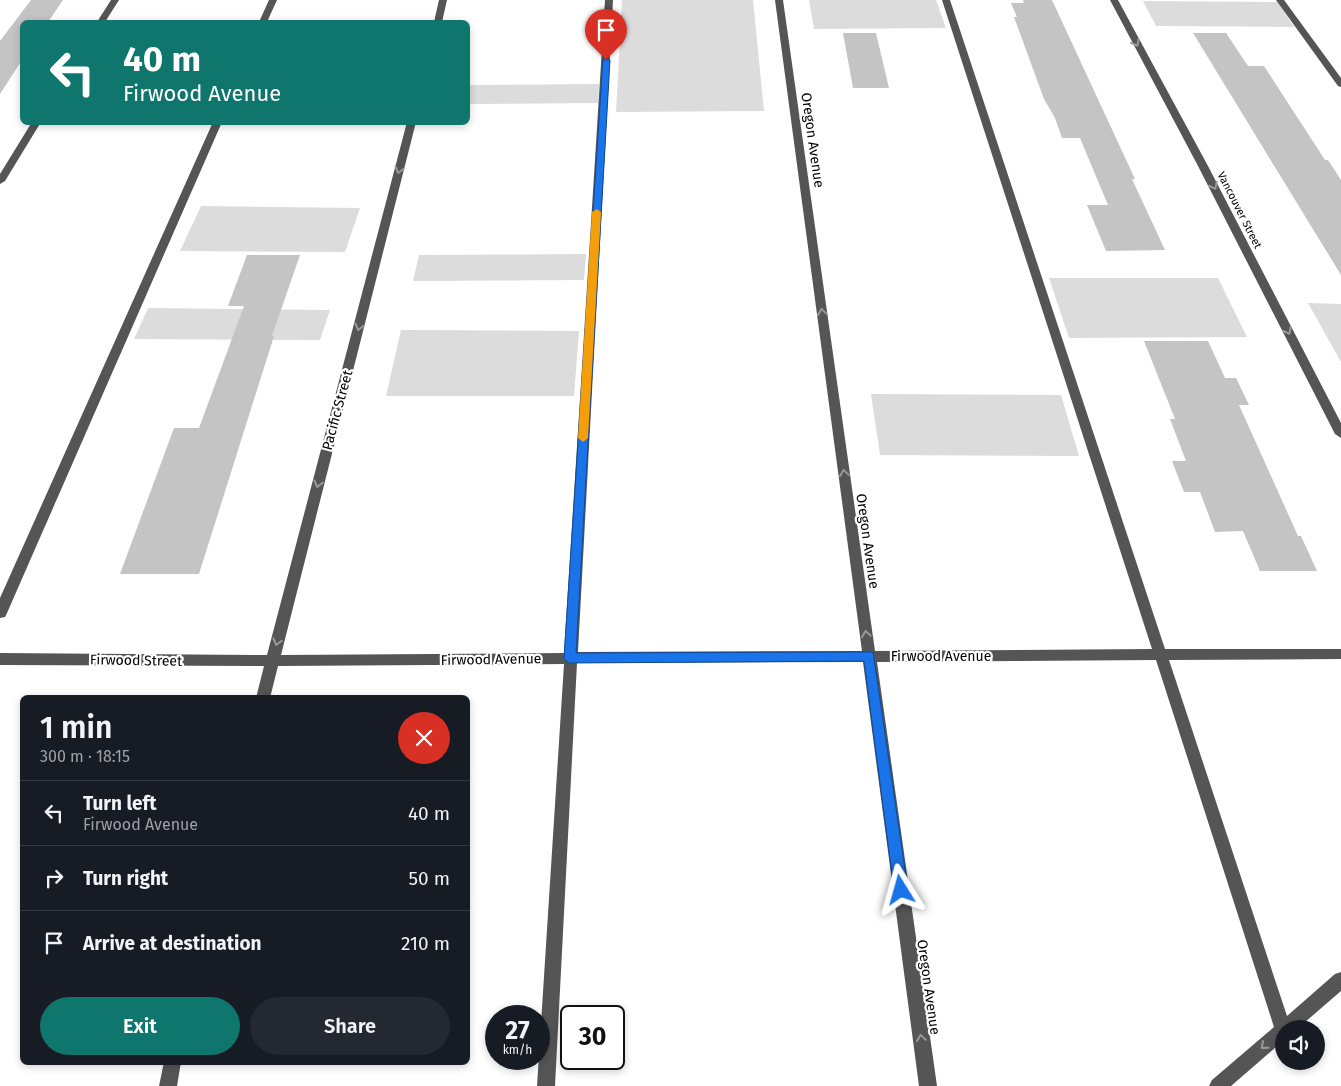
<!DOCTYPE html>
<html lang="en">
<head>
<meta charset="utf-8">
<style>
	:root { --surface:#171b24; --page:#242831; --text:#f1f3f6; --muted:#9ea1a6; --line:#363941; --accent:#0f766e }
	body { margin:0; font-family:"Fira Sans",sans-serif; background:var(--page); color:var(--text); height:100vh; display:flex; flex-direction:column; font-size:19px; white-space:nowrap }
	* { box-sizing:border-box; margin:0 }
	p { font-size:16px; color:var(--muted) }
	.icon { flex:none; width:28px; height:28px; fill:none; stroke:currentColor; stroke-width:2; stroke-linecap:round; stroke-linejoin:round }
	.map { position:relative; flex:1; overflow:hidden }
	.side { position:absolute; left:20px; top:695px; width:450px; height:370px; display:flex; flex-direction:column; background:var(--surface); border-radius:8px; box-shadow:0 2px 8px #0003 }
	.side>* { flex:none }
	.banner { position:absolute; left:20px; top:20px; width:450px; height:105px; border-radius:8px; box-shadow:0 2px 8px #0003; background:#0f766e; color:#fff; overflow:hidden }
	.controls { position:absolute; left:1275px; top:1020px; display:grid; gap:10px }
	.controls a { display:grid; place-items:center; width:50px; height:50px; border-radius:50%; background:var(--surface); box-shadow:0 2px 8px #0003; font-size:25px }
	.speed { position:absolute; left:485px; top:1005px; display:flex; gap:10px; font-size:25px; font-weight:700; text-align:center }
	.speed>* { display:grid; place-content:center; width:65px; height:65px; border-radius:50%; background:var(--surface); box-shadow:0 2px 8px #0003; line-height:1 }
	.speed small { font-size:12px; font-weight:400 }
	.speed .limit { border:2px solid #111; border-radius:8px; background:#fff; color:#111 }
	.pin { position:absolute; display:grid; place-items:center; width:42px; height:42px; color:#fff; margin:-51px -21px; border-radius:50% 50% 50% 0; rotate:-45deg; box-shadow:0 0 5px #0007 }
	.pin .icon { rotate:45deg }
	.me { position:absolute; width:55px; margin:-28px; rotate:352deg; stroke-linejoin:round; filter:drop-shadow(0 0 4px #0008) }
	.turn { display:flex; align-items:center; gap:18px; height:105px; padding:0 20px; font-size:22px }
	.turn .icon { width:65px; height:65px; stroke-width:2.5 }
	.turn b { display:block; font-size:35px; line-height:42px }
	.round { display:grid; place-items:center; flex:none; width:52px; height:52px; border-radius:26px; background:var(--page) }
	.overview { display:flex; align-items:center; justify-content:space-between; height:85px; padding:0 20px }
	h1 { font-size:30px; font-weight:600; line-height:38px }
	.cta { display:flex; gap:10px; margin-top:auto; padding:10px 20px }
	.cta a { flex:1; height:58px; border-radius:30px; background:var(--accent); color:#fff; font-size:20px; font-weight:600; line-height:58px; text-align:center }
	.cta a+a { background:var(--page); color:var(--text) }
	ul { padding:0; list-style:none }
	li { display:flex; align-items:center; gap:15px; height:65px; padding:0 20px; border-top:1px solid var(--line) }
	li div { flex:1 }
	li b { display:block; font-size:19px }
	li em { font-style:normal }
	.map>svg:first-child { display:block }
	.green { fill:#dcdcdc }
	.building { fill:#c4c4c4 }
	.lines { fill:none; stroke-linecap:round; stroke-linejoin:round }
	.minor { fill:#555; fill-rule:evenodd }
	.oneway { stroke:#999 }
	.route { fill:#1a73e8; stroke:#114b97 }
	.slow { fill:#f59e0b }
	.labels { text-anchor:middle; stroke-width:4.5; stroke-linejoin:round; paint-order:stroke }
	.far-street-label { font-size:11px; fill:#000; stroke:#fff }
	.street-label { font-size:14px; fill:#000; stroke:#fff }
</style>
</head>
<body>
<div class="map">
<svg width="1341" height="1086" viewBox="0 0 1341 1086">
	<rect width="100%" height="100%" fill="#fff"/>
	<g class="green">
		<path d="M622 0H753L764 111 616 112Z"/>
		<path d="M809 0H936L946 28 814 29Z"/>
		<path d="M1143 1 1278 2 1294 27 1156 26Z"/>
		<path d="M599 84 598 103 468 104V85Z"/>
		<path d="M201 206 360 208 345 252 180 251Z"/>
		<path d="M586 254 584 280 413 281 419 255Z"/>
		<path d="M1049 278H1218L1247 337 1069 338Z"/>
		<path d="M1308 303 1341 304V362Z"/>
		<path d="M148 308 330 310 320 340 134 339Z"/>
		<path d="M401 330 579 331 574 396H386Z"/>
		<path d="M871 394 1061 395 1079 456 880 455Z"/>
	</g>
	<g class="building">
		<path d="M31 0H63L48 22H22V60L0 94V41Z"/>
		<path d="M1023 0H1052L1135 179H1132L1165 250 1106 251 1087 205H1108L1080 138H1062L1055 118 1044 99 1014 17H1017L1011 3H1024Z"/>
		<path d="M843 33H876L889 88H853Z"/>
		<path d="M1193 33H1226L1248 66H1264L1325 160H1328L1341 180V275Z"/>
		<path d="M247 255H300L272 336H274L199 574H120L174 428H199L244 306H228Z"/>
		<path d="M1144 341H1208L1225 378H1236L1249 405H1239L1298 536H1301L1317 571H1260L1243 531 1215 532 1200 492H1184L1172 461H1186L1170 419H1175Z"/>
	</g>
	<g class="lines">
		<g class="minor">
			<path d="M111 0H119L105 22H97Z"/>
			<path d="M269 0H277L267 22H259Z"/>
			<path d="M439 0H447L442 22H434Z"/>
			<path d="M605 0H613L578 652 862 651 775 0H783L875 651 1152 649 942 0H950L1165 649H1341V659L1169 660 1287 1016 1335 974 1341 972V991L1297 1029H1284V1040L1231 1086H1209L1212 1080 1274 1027 1156 660 877 662 937 1086H919L863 662 577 663 555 1086H537L564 664 278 666 270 698H256L264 666 0 665V653L267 655 407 122H416L281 655 564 653Z"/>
			<path d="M1110 0H1118L1208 166 1341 423V438L1335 434 1198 166Z"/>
			<path d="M1276 0H1284L1341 78V87L1338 86Z"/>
			<path d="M32 122H41L5 181 0 184V174Z"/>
			<path d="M213 122H222L7 613 5 617 0 618V598Z"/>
			<path d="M164 1062H181L177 1086H159Z"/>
		</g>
	</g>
	<defs><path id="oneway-chevron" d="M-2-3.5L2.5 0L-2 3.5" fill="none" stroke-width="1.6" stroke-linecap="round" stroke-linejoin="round" transform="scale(1.25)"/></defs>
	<g class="oneway">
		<use href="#oneway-chevron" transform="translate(1136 43) rotate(62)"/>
		<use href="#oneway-chevron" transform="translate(399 170) rotate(105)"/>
		<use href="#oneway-chevron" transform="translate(1214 186) rotate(63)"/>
		<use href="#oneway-chevron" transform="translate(822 312) rotate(-98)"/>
		<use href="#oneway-chevron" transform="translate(359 327) rotate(105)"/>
		<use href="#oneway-chevron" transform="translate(1288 331) rotate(63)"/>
		<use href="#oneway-chevron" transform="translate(844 473) rotate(-98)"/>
		<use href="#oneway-chevron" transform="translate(318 484) rotate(105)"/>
		<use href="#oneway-chevron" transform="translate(866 634) rotate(-98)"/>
		<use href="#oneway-chevron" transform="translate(277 642) rotate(105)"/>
		<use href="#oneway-chevron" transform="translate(921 1038) rotate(-98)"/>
		<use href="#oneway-chevron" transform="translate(1264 1046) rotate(139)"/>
	</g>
	<path class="route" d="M603 58 610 60 576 653 873 652 908 890 906 895 901 897 896 895 894 890 864 661 570 663 566 661 564 658Z"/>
	<path class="slow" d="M597 209 601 212 588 438 583 442 578 438 592 212Z"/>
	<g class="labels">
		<g class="far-street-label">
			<text transform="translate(1240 210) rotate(63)" y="4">Vancouver Street</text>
		</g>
		<g class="street-label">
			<text transform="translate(813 140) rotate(82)" y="5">Oregon Avenue</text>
			<text transform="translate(337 410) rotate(-75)" y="5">Pacific Street</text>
			<text transform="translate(868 541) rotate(82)" y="5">Oregon Avenue</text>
			<text x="941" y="661">Firwood Avenue</text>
			<text transform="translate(491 659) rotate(-1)" y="5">Firwood Avenue</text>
			<text transform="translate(136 660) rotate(1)" y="5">Firwood Street</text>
			<text transform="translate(929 987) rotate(82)" y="5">Oregon Avenue</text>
		</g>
	</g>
</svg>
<div class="controls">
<a><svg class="icon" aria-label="sound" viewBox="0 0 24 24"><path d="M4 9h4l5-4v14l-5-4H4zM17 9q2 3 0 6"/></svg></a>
</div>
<div class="speed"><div>27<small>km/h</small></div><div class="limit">30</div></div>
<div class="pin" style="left:606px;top:60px;background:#d93025"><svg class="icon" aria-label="arrive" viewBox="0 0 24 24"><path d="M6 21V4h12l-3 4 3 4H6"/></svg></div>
<svg class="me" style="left:901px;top:890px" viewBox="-20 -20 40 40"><path d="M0-17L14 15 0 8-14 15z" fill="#1a73e8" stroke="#fff" stroke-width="4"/></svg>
<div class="banner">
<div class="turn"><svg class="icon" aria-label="left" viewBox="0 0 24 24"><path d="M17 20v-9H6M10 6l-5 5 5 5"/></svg><div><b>40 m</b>Firwood Avenue</div></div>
</div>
<section class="side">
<div class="overview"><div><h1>1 min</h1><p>300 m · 18:15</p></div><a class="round" style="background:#d93025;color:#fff"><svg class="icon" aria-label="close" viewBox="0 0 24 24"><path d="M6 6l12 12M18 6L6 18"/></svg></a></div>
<ul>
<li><svg class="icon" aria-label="left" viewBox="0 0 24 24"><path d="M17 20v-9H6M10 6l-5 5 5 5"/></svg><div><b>Turn left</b><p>Firwood Avenue</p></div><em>40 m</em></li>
<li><svg class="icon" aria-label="right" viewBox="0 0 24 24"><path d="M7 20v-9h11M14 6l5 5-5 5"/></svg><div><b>Turn right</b></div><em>50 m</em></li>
<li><svg class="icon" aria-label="arrive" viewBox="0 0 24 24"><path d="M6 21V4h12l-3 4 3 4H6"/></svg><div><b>Arrive at destination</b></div><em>210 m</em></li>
</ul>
<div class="cta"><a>Exit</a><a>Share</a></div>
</section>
</div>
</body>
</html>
